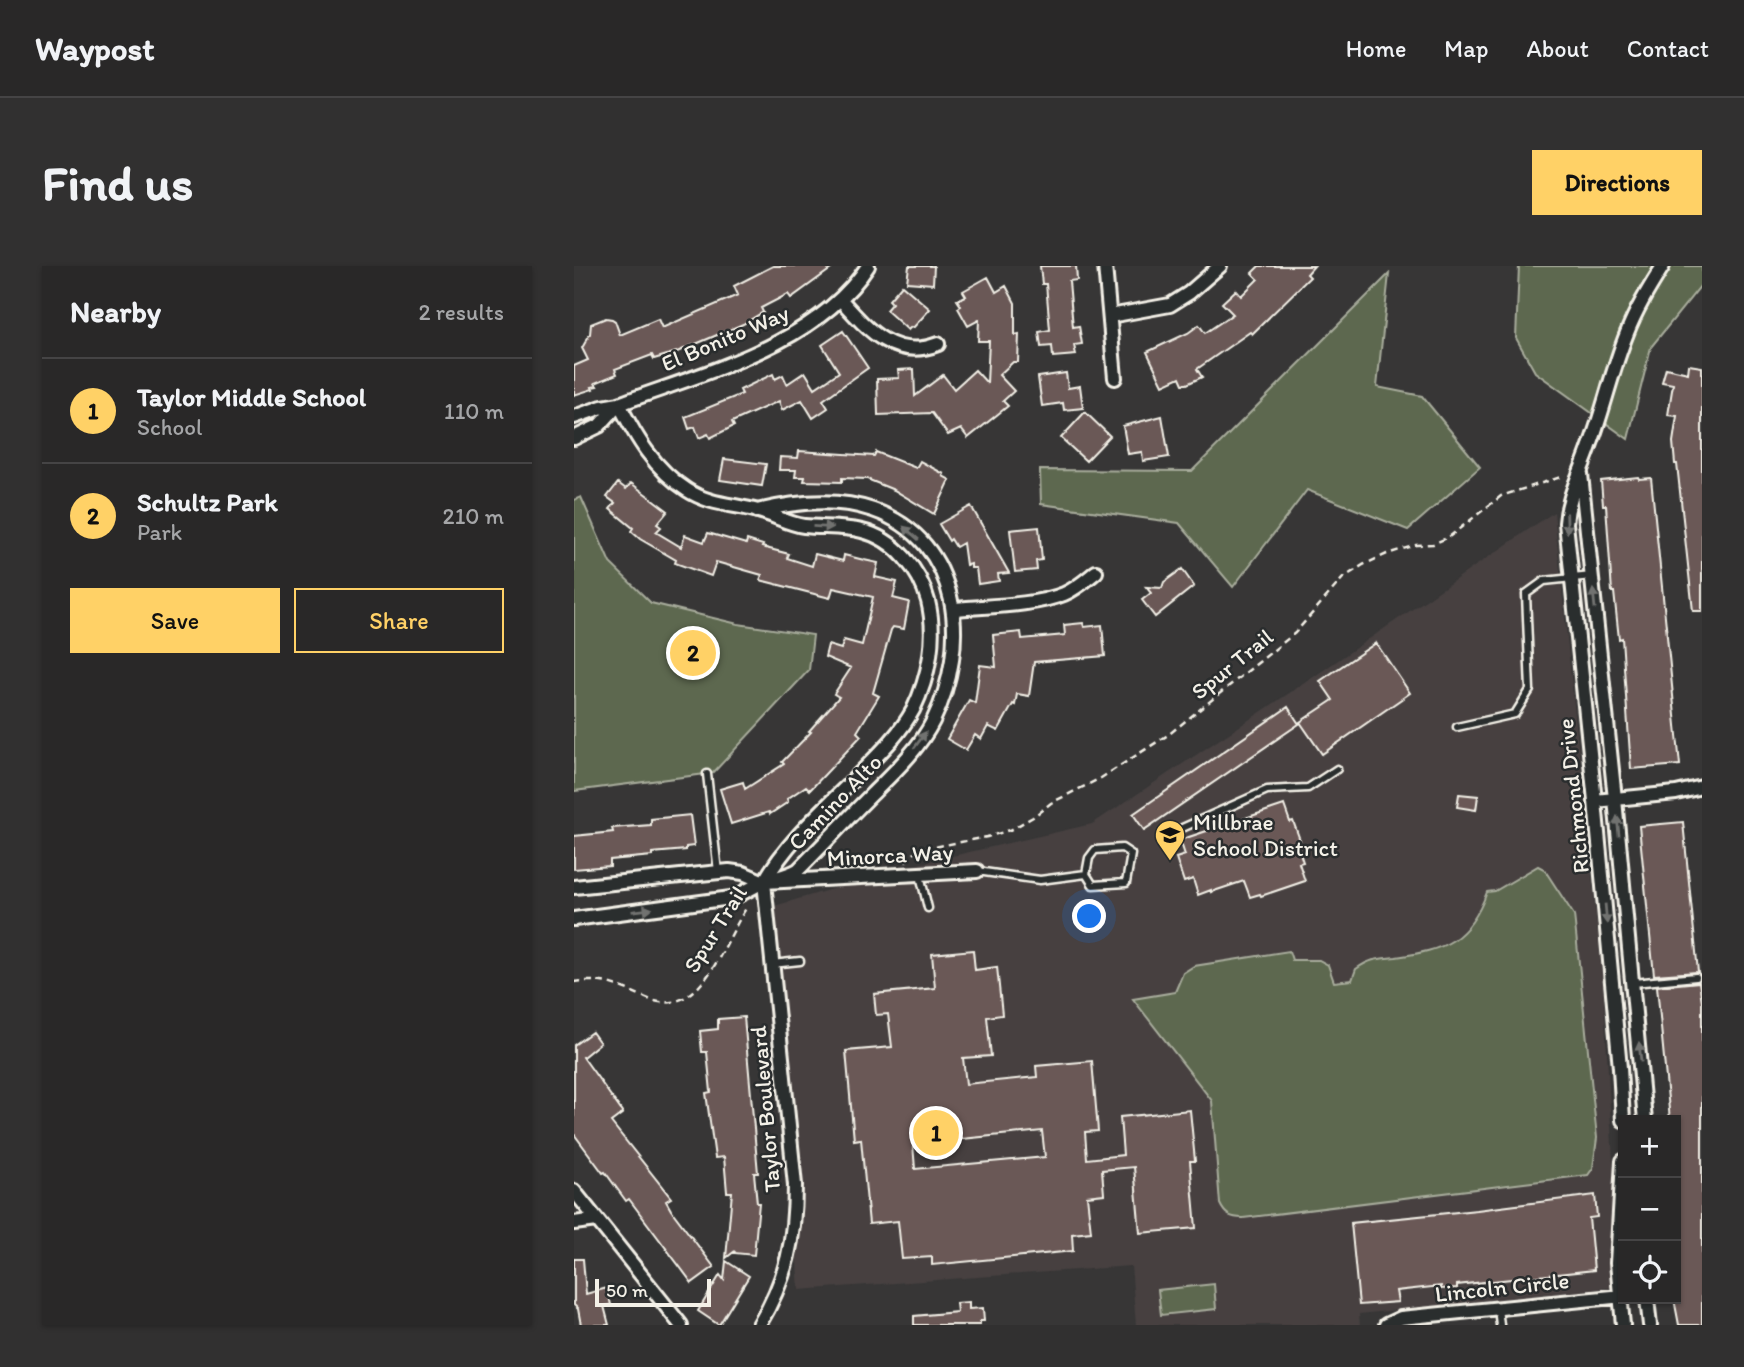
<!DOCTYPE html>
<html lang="en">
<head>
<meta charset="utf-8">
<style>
  body { margin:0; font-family:Itim,sans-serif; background:#313030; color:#f1f3f6 }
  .controls { position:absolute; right:21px; bottom:21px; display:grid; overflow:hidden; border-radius:0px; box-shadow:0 2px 5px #0004 }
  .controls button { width:63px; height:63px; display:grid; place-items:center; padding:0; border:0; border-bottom:2px solid #454445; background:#292828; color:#f1f3f6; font:35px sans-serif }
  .scale { position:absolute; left:21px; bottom:18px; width:116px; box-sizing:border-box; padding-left:7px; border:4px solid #f4f1e8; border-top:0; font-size:19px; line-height:24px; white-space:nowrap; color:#f4f1e8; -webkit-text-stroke:5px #2a2d2e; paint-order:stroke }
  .you { position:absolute; left:516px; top:651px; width:24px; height:24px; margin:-18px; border:5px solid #fff; border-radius:50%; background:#1a73e8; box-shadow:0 0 0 10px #1a73e833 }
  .badge { display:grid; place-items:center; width:46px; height:46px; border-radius:50%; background:#ffd166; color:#111; font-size:23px; font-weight:700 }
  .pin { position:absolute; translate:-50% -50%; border:4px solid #fff; box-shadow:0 2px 7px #0006 }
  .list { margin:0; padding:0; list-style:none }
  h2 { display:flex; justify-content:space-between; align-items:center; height:91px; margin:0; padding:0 28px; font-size:30px }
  h2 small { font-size:23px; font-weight:400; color:#a5a6a8 }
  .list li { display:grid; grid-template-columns:46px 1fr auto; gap:21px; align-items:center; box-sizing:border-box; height:105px; padding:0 28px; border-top:2px solid #454445 }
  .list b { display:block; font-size:26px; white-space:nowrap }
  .list p { margin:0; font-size:23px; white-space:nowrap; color:#a5a6a8 }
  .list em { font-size:23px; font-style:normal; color:#a5a6a8 }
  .actions { display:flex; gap:14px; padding:21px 28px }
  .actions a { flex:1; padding:16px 0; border:2px solid #ffd166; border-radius:0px; text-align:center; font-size:24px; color:#ffd166 }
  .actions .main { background:#ffd166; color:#111 }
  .icon { flex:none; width:38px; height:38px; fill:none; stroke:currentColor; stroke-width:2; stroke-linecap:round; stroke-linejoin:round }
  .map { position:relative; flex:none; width:1128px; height:1059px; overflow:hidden; border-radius:0px }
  header { display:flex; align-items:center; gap:42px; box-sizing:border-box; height:98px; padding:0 35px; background:#292828; border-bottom:2px solid #454445 }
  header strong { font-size:33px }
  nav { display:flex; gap:38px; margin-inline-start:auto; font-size:24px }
  .intro { display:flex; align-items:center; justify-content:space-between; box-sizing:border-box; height:168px; padding:0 42px }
  h1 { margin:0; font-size:49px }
  .button { padding:18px 32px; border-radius:0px; background:#ffd166; color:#111; font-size:24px; font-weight:700 }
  main { display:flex; gap:42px; padding:0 42px }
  aside { flex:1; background:#292828; border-radius:0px; box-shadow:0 2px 5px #0004 }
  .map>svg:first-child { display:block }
  .built { fill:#464040 }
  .green { fill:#5d684f; stroke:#a8ac9c; stroke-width:2 }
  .building { fill:#6a5857; stroke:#f4f1e8; stroke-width:2; fill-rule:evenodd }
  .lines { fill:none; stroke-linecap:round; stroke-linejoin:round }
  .service-casing { stroke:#f4f1e8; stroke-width:11 }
  .minor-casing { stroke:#f4f1e8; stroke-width:18 }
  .path { stroke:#f4f1e8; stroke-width:2.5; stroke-dasharray:7 5; stroke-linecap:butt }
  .service { stroke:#2a2d2e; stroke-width:6 }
  .minor { stroke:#2a2d2e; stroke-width:12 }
  .oneway { fill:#71726f }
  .labels { text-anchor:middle; stroke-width:5; stroke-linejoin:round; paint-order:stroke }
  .street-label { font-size:23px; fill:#f4f1e8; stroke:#2a2d2e }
  .poi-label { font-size:23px; fill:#f4f1e8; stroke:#2a2d2e; text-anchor:start }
</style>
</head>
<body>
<header>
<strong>Waypost</strong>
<nav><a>Home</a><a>Map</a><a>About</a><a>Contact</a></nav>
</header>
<div class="intro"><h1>Find us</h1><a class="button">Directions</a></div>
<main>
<aside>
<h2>Nearby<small>2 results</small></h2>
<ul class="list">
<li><span class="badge">1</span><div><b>Taylor Middle School</b><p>School</p></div><em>110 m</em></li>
<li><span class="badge">2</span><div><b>Schultz Park</b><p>Park</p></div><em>210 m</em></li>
</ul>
<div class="actions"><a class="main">Save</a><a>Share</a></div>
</aside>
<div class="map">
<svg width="1128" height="1059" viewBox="0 0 1128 1059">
  <rect width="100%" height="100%" fill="#373636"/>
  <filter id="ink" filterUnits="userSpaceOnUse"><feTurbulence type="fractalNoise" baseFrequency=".0143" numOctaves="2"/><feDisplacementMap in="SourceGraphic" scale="14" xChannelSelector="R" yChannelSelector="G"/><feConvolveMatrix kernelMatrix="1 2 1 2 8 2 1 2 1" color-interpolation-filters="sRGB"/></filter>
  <g filter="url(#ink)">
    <!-- built -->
    <path class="built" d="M980 246 1029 716 1046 1021 785 1048 786 1059H562L557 1000 225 1024 197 641 339 599 518 558 738 412Z"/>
    <!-- green -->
    <path class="green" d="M945 0H1128V18L1077 81 1054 173 961 106 942 72Z
      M815 8 803 121 848 130 906 201 834 264 733 224 659 321 605 257 467 238 466 204 618 205Z
      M7 231 36 297 77 337 164 358 239 369 235 404 139 507 0 525V234Z
      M964 600 970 603 1000 649 1001 658 1023 872 1019 902 1014 909 669 952C657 952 651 949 646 938L638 835 559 733 601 726 609 707 620 700 715 685 718 694H745L754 699 760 716 778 714 782 703C798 692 804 693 822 691 871 684 895 675 913 626L921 625Z
      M640 1018 642 1043 587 1049 584 1024Z"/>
    <!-- building -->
    <path class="building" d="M199 0H261L217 32 214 28 187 42 189 46 169 58 103 86 80 93 78 89 41 103 43 108 21 117 23 120 18 121 19 123 0 129V100L14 94 8 82 16 68 17 58 32 52 38 53 41 55 46 69 84 53 88 62 164 29 160 20Z
      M335 0H360L359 18 333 16Z
      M466 0H502L503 14 495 15 499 61 505 60 508 78 500 79 502 89 479 91 478 80 467 81 465 66 476 64 472 18H468Z
      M685 0H740L733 8 736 11 678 68 676 66 623 103 628 111 613 118H609L606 111 589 119 573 86 614 67 625 59 631 67 659 48 648 37 662 24 667 30 684 13 678 7Z
      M414 11 422 26 432 20 441 37V69L445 68 444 96H439L425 109 440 125 429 135 434 140 394 172 387 163 374 169 358 147 304 149 303 113 325 112 324 104 340 103 341 130 369 109 380 123 401 104 413 117 415 75H404L405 54 394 60 384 42 387 40 383 34 392 30 389 25Z
      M328 19 356 43 339 62 337 61 334 64 312 44 318 37 315 34Z
      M269 65 294 102 249 134 254 142 239 152 228 134 208 144 205 135 158 156 160 160 136 172 134 168 125 172 121 161 115 163 111 151 168 128 166 124 199 108 201 113 209 109 213 118 231 106 241 122 265 106 248 79Z
      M1115 99 1128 101V345H1119L1103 198H1101L1099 176 1103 150 1094 149 1099 118 1088 116 1092 102 1114 107Z
      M492 107 494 122 506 120 509 142 490 144 489 137 468 140 464 111Z
      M511 146 536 170 512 195 487 172Z
      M588 150 595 191 569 195 568 186 554 188 549 160Z
      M225 185 300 190 302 186 342 202 346 195 370 208 369 210 376 214 360 248 320 224 293 213 268 212V216L230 215 231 211H221L222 204H205L206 191 224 192Z
      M150 193 192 198 188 220 146 214Z
      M1064 211 1065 213 1077 212 1106 499 1057 503 1048 372 1045 373 1040 326H1038L1032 239H1029L1027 215Z
      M44 217 52 223 57 217 94 245 83 258 87 261 82 266 107 281 111 269 130 276 134 267 172 278 173 274 189 279 188 281 215 288 213 292 238 300 241 288 269 295 270 289 290 294 304 297 301 311 323 316 319 332 335 336 330 363 319 361 317 364 299 427 305 430 283 466 287 470 236 524 232 520 213 533 214 536 196 548 195 546 157 558 146 523 169 516 171 523 210 498 208 496 237 466 235 465 265 431 260 428 277 402 251 391 254 379 267 383 270 374 288 379 299 331 259 322 256 332 186 314 188 309 142 296 137 310 101 297 102 294 66 273 57 265 59 262 36 243 41 237 33 231Z
      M397 240 435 307 424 308 425 315 404 318 402 302H397V298L392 299 389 277 382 281 377 273 375 275 365 258Z
      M465 261 468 294 462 295 463 304 441 306 436 264Z
      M608 303 620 320 581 351 568 334 577 327 572 321 588 322 590 316Z
      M509 357 510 361 528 359 531 390 460 396 455 430 443 428 441 439 439 438 424 465 414 460 407 473 401 469 392 484 373 473 395 434 401 437 406 399 422 401 419 369 447 366 448 373 491 369 490 359Z
      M802 377 836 427 748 488 726 456 759 434 746 415Z
      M714 441 725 458 570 564 559 548Z
      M885 528 904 530 902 544 883 541Z
      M710 539 716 556 719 555 726 574 722 575 729 596 725 597 731 615 687 630 686 628 676 631 670 615 637 626V624L624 629 619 613 610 616 602 592 611 589 606 574Z
      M116 549 120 580 112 581V584L78 587V590L36 594V600L0 603V570L39 566 38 562 77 559V553Z
      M1109 556 1124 706 1080 709 1065 560Z
      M399 684 401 704 423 701 428 749 413 751 417 790 389 792 392 818 463 811 462 800 518 795 524 865 511 866 513 893 549 889 546 851 616 844 621 895H616L622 962 566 967 560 901 528 904 530 928 513 930 517 966 498 968 499 985 358 999V991L328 993 324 955 295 958 287 873 280 874 272 785 318 781 314 748 302 749 300 728 361 722 358 688ZM468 865 471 891 341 903 339 878Z
      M1125 716 1128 736V1059H1105L1100 1033 1103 920 1102 854H1096L1083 720Z
      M170 751 184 907H180L183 937H185L180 989 160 987 161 985 152 992 158 926H153L150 891 141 892 132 827 137 826 133 786H128L126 765 144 763V753Z
      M18 766 26 777 9 791 49 847 37 856 97 932 92 935 97 944 140 1001 118 1017 55 933 52 935 31 906 29 907 0 868V779Z
      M1021 929 1023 951 1015 952 1020 1004 883 1019V1022L867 1023V1020L822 1025 824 1036 785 1039 777 957 903 944Z
      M0 993H9L12 1028 33 1022 37 1039 30 1040 35 1059H7L4 1043 0 1039Z
      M152 995 175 1010 145 1059 124 1045 146 1009 150 1014Z
      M395 1036V1043L409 1042 410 1055H406V1059H340V1050L383 1046 382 1037Z"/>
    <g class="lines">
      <!-- service casing -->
      <g class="service-casing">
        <path id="service" d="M883 461 941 448 956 424 952 328 970 315 1018 310
          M133 508 144 606
          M606 563 693 524 734 522 763 503
          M548 582 557 588 552 617 519 619 512 608 515 592 521 584Z
          M403 605 466 614 512 608
          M346 609 354 642
          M198 698 226 695
          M1059 717 1122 711
          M924 1042 926 1059"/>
      </g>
      <!-- minor casing -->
      <g class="minor-casing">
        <path id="minor" d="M531 0 541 112
          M266 33C293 63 320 95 364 78
          M536 50 596 39 615 27 646 0
          M45 138C62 171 80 203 113 224 136 239 159 238 184 245 200 249 214 258 230 260 249 262 269 260 288 265 321 273 346 304 354 335 363 371 355 411 339 444 327 466 309 484 292 501 257 537 215 572 190 616
          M0 151 28 141 45 138C128 107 243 79 294 0
          M0 172 25 160 45 138
          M1007 208 1041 533 1071 854
          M380 343C411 340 461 340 490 328 502 323 512 314 522 306
          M1021 535 1102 527 1128 521
          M0 621 155 605 169 607 190 616 403 605
          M0 653 157 632C169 628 178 621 190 616 202 611 212 611 224 604 249 579 273 553 298 528 320 506 345 483 359 455 396 380 389 275 299 244 262 231 220 236 183 245
          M1049 854 1046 802 1021 535 992 257C994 229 1007 207 1016 180 1030 143 1038 104 1053 67 1062 43 1076 21 1089 0
          M0 925 107 1059
          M0 957 23 954
          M1073 1033 1076 1059
          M185 1059C213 1012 221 973 221 919L190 616
          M812 1059 827 1052 1049 1030
          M1049 1059 1043 997 1049 895"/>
      </g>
      <!-- path -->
      <path class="path" d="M331 596 344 584 413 571 436 564 459 551 477 537 527 512 594 469 721 367 769 312 789 299 813 288 842 279 859 278 875 271 927 230 990 210
        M0 716C30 712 45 720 72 732 128 756 149 676 173 641"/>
      <!-- service -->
      <use href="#service" class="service"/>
      <!-- minor -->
      <use href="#minor" class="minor"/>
    </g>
    <!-- one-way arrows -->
    <defs><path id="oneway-solid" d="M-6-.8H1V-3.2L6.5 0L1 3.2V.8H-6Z" transform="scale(1.75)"/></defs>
    <g class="oneway">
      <use href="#oneway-solid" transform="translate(993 257) rotate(88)"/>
      <use href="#oneway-solid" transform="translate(249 261) rotate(3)"/>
      <use href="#oneway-solid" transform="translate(337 267) rotate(-139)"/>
      <use href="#oneway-solid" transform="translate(1020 333) rotate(-96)"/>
      <use href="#oneway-solid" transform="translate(346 474) rotate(-54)"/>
      <use href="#oneway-solid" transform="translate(1044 560) rotate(-96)"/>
      <use href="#oneway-solid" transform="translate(68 644) rotate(-7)"/>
      <use href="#oneway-solid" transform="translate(1032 648) rotate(85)"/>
      <use href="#oneway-solid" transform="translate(1066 786) rotate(-96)"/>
    </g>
  </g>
  <!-- icons -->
  <defs>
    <g id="school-pin" transform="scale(1.575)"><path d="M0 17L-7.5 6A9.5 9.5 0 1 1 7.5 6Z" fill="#ffd166" stroke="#2a2d2e"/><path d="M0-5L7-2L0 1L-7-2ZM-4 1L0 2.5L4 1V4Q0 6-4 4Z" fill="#111"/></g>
  </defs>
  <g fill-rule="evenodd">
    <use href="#school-pin" x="596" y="569"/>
  </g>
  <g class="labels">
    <!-- street labels -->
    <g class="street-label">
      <text transform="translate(151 72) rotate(-23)" y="8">El Bonito Way</text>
      <text transform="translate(658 398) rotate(-39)" y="8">Spur Trail</text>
      <text transform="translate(999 530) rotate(-96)" y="8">Richmond Drive</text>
      <text transform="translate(261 536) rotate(-46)" y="8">Camino Alto</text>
      <text transform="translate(316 589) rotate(-3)" y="8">Minorca Way</text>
      <text transform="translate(141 663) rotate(-58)" y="8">Spur Trail</text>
      <text transform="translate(191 843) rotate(-95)" y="8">Taylor Boulevard</text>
      <text transform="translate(928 1021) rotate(-6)" y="8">Lincoln Circle</text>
    </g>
    <!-- poi labels -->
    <g class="poi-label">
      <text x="619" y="564">Millbrae<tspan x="619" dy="26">School District</tspan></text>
    </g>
  </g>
</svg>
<div class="controls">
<button>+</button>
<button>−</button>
<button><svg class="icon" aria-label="locate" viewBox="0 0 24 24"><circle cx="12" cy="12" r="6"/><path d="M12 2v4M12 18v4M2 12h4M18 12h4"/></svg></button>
</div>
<div class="scale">50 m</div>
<div class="you"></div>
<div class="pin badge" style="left:362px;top:867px">1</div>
<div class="pin badge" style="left:119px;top:387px">2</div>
</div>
</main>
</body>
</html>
